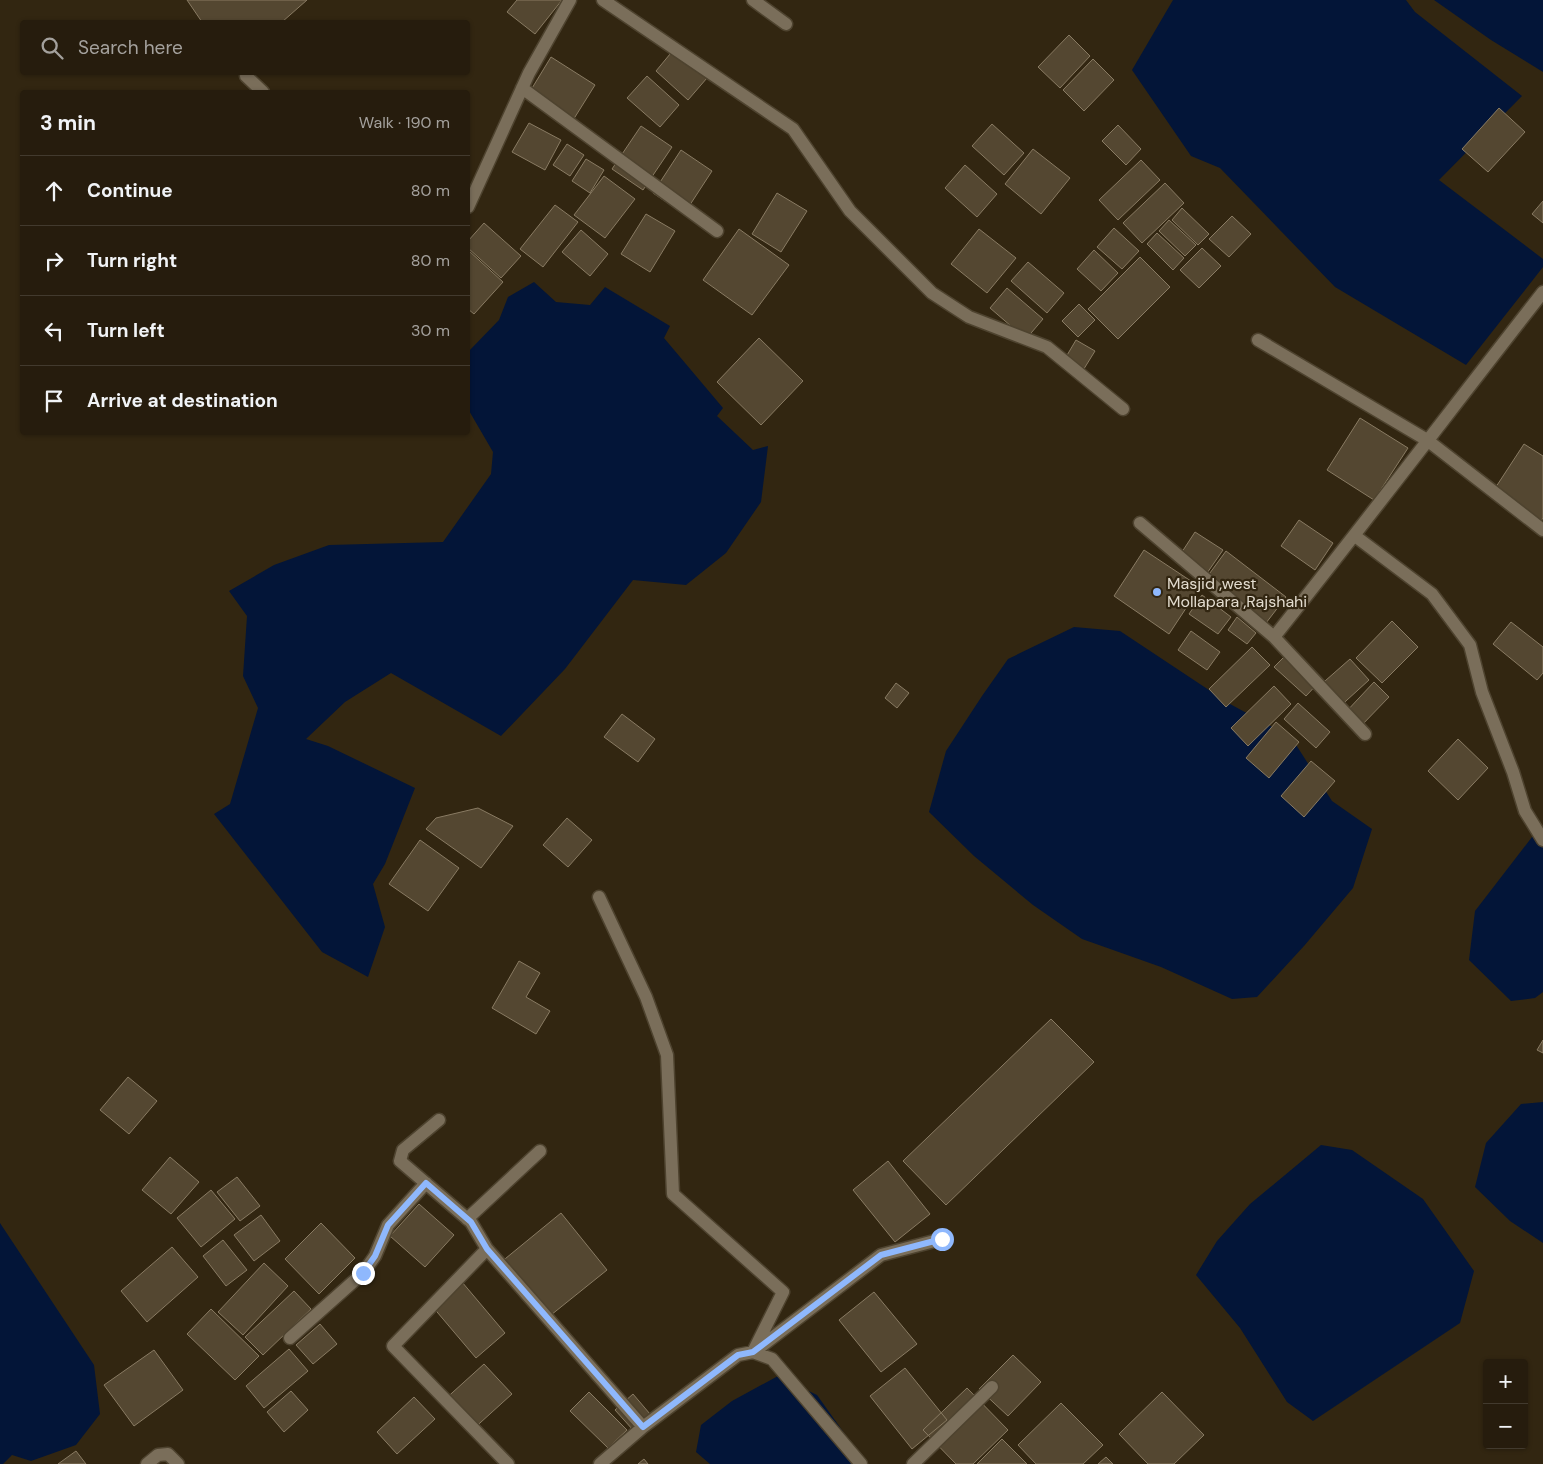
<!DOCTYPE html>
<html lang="en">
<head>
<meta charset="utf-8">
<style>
  body { margin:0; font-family:"DM Sans",sans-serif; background:#2e2516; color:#f1f3f6 }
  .controls { position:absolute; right:15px; bottom:15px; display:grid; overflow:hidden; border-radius:5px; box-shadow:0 1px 4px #0004 }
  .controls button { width:45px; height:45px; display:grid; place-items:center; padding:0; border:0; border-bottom:1px solid #423a2e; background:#261c0d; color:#f1f3f6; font:25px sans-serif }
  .stop { position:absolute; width:15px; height:15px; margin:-11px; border:4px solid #8fb8fd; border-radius:50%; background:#fff }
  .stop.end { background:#8fb8fd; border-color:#fff; box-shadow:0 1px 5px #0008 }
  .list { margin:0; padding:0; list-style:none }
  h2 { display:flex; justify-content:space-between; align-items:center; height:65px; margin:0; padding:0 20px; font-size:21px }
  h2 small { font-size:16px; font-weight:400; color:#a4a19d }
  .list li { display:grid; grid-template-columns:32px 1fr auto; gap:15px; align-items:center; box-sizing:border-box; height:70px; padding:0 20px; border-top:1px solid #423a2e }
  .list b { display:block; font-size:19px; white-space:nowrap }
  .list em { font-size:16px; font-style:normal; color:#a4a19d }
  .icon { flex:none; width:28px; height:28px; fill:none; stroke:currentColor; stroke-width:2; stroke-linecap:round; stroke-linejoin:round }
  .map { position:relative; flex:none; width:1543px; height:1464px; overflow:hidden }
  .search { position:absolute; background:#261c0d; box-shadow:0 1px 4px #0004; left:20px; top:20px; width:450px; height:55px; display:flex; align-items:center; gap:12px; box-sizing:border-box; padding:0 18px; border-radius:5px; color:#a4a19d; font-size:19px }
  .panel { position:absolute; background:#261c0d; box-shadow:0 1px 4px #0004; left:20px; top:90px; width:450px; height:345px; border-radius:5px }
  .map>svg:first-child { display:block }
  .water { fill:#031538 }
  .building { fill:#544731; stroke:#897b63 }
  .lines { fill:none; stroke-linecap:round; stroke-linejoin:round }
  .minor-casing { stroke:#4e432f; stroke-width:15 }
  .minor { stroke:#7a6e5a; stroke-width:12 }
  .route { stroke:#8fb8fd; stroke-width:6 }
  .poi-dot { fill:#8fb8fd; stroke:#322611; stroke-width:2 }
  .labels { text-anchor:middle; stroke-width:4.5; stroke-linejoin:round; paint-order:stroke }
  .poi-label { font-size:16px; fill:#e3dccf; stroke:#322611; text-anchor:start }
</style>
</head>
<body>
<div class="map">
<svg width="1543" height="1464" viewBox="0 0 1543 1464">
  <rect width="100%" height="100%" fill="#322611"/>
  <!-- water -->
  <path class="water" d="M1173 0H1406L1415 12 1522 96 1439 180 1543 259V267L1466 365 1335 287 1220 168 1191 156 1132 70Z
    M1434 0H1543V72L1491 40Z
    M534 282 556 302 590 305 605 287 670 326 664 338 723 408 717 416 753 450 768 446 761 502 726 553 686 585 633 580 565 669 501 736 391 673 345 702 306 739 328 746 415 788 385 864 373 884 385 927 368 977 322 952 214 814 230 804 258 708 243 676 247 616 229 591 274 565 329 545 443 542 491 474 493 452 468 409V352L499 320 508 297Z
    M1074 627 1120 631 1230 704 1291 737 1332 801 1372 829 1353 888 1304 946 1257 997 1232 999 1161 967 1082 939 1033 905 974 856 929 812 946 751 982 696 1008 659Z
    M1543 833V992L1535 998 1511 1001 1469 960 1475 911 1532 837Z
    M1543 1102V1243L1510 1221 1475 1187 1486 1143 1521 1104Z
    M1321 1145 1352 1150 1423 1199 1474 1271 1460 1323 1313 1421 1287 1402 1240 1328 1196 1275 1217 1241 1250 1204Z
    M0 1223 94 1365 100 1414 76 1445 31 1461 12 1455 3 1464H0Z
    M778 1376 817 1395 859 1454 851 1464H710L696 1452 701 1425 732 1401Z"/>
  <!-- building -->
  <path class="building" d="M187 0H307L282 22H202Z
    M517 0H562L535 34 507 12Z
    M1069 35 1090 56 1060 88 1038 67Z
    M675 48 707 78 688 100 656 71Z
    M551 57 595 85 570 125 526 98Z
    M1093 59 1114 80 1084 111 1063 90Z
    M647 76 679 105 660 127 627 98Z
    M1499 108 1525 132 1488 172 1462 149Z
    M529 123 561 140 545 170 512 152Z
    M992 124 1024 153 1004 175 972 146Z
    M1118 125 1141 149 1126 165 1102 141Z
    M641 126 672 147 643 190 612 169Z
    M567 144 584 155 570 176 553 165Z
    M1033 149 1070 178 1041 214 1005 184Z
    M681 150 712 171 684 214 653 193Z
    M586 159 604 170 590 193 572 181Z
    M1141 160 1160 180 1118 220 1099 200Z
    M965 165 997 194 977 217 945 188Z
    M604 176 635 199 605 238 574 215Z
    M1165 183 1184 203 1142 243 1123 223Z
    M777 193 807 211 781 252 752 234Z
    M1543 201V223L1532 214Z
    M555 205 578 222 543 267 520 249Z
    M1182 208 1209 234 1198 245 1172 220Z
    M646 214 675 231 650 272 621 254Z
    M1232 216 1251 234 1229 257 1209 239Z
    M1169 220 1196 245 1185 256 1159 231Z
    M484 223 521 256 501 278 468 248V241Z
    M1114 228 1139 251 1122 269 1097 247Z
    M739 229 789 265 752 315 703 280Z
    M979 229 1016 258 987 293 951 264Z
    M581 230 608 254 590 276 562 252Z
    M1157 233 1184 258 1173 270 1147 244Z
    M1202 248 1221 266 1199 288 1180 270Z
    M468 250 503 282 474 314 468 309Z
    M1094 250 1118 273 1101 291 1077 269Z
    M1140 257 1170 287 1118 339 1088 309Z
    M1028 262 1064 293 1047 313 1011 281Z
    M1007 288 1043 319 1026 339 990 308Z
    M1079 304 1095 320 1078 337 1062 321Z
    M759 338 803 381 761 425 717 382Z
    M1076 340 1095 351 1082 372 1063 362Z
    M1360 418 1408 448 1374 500 1327 470Z
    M1524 444 1543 456V518L1537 527 1490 496Z
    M1299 520 1333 543 1315 570 1281 546Z
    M1195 532 1223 550 1205 576 1178 558Z
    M1144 550 1200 587 1169 634 1114 596Z
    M1226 551 1286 597 1266 623 1207 577Z
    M1202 595 1231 617 1218 634 1189 614Z
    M1237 617 1256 633 1247 644 1228 630Z
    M1392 621 1418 647 1382 683 1356 658Z
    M1511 622 1543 647V673L1537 680 1493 644Z
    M1191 631 1220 652 1207 670 1178 650Z
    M1252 647 1270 665 1226 707 1209 689Z
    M1289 652 1321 680 1306 696 1274 667Z
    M1350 659 1369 680 1336 710 1317 688Z
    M1374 682 1389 697 1359 728 1344 714Z
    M896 683 909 693 897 708 885 698Z
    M1274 686 1291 704 1248 746 1231 728Z
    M1298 703 1330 732 1316 748 1284 719Z
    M622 714 655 739 638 762 604 737Z
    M1276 722 1299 742 1269 778 1246 758Z
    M1458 739 1488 768 1458 800 1428 771Z
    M1311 761 1335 781 1304 817 1281 796Z
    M478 808 513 826 481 868 426 829 436 818Z
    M567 818 592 840 568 867 543 845Z
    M420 840 459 868 428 911 389 884Z
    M519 961 540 973 526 997 550 1011 536 1034 492 1008Z
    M1051 1019 1094 1062 946 1205 903 1161Z
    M1543 1040V1053L1537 1050Z
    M128 1077 157 1101 129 1134 100 1110Z
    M170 1157 199 1182 171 1214 142 1190Z
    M888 1161 930 1214 895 1242 853 1190Z
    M237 1177 260 1206 240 1221 217 1192Z
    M211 1190 235 1219 201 1247 177 1218Z
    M419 1204 454 1235 425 1267 390 1236Z
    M561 1213 607 1270 546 1319 500 1263Z
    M261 1215 280 1241 254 1261 234 1235Z
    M321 1223 355 1258 319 1294 285 1259Z
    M223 1240 247 1270 226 1286 203 1256Z
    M172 1247 198 1277 147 1322 121 1291Z
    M264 1263 288 1286 243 1335 218 1312Z
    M462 1282 505 1333 476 1358 432 1306Z
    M294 1291 311 1309 263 1355 245 1337Z
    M874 1292 917 1344 881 1372 839 1320Z
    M211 1309 259 1356 235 1380 187 1334Z
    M320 1324 337 1344 313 1364 296 1345Z
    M289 1349 308 1371 264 1408 246 1386Z
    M154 1350 183 1390 134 1426 104 1385Z
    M1013 1355 1041 1382 1008 1416 979 1389Z
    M484 1364 512 1394 470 1432 442 1402Z
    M905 1368 947 1420 912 1449 870 1396Z
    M967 1388 1008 1430 973 1464H956L923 1430Z
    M291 1391 308 1410 284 1432 267 1412Z
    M589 1392 627 1430 608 1448 570 1411Z
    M1162 1392 1204 1435 1174 1464H1148L1119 1434Z
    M633 1394 650 1414 633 1430 615 1410Z
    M414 1397 435 1419 397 1454 377 1432Z
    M1061 1403 1103 1445 1083 1464H1036L1018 1445Z
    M1002 1439 1027 1464H977Z
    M76 1451 86 1464H58Z
    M1106 1457 1113 1464H1098Z
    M644 1459 648 1464H638Z"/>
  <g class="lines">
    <!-- minor casing -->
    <g class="minor-casing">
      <path id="minor" d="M603 0 793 129 850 211 932 293 969 317 1047 347 1123 409
        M753 0 786 24
        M246 76 263 92
        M522 88 717 231
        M468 207 529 73 570 0
        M1258 340 1427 440 1543 530
        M1140 523 1274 637 1365 734
        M1355 536 1432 594 1470 645 1482 692 1513 772 1525 811 1543 840
        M1274 637C1365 523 1453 407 1543 292
        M599 897 646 997 667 1055 673 1194 783 1292 753 1352
        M439 1120 403 1150 400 1161 471 1222 487 1249 643 1427
        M467 1219 540 1151
        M487 1249 393 1346 508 1464
        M290 1338 363 1273 375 1256 388 1225 426 1183
        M755 1351 881 1255 942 1239
        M147 1464 158 1455 168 1454 178 1464
        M600 1464 643 1427 738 1355 753 1352 772 1359 861 1464
        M913 1464 992 1387"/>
    </g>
    <!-- minor -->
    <use href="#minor" class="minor"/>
  </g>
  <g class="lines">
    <!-- route -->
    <path class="route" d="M363 1273 375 1256 388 1225 426 1183 471 1222 487 1249 643 1427 738 1355 753 1352 881 1255 942 1239"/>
  </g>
  <!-- markers -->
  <circle class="poi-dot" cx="1157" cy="592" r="5"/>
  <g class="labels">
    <!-- poi labels -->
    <g class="poi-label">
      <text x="1167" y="589">Masjid ,west<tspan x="1167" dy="18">Mollapara ,Rajshahi</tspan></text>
    </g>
  </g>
</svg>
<div class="controls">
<button>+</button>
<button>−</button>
</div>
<div class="stop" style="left:942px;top:1239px"></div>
<div class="stop end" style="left:363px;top:1273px"></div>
<div class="search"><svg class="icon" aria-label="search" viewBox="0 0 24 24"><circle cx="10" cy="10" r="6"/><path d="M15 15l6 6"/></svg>Search here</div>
<section class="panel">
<h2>3 min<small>Walk · 190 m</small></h2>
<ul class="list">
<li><svg class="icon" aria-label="ahead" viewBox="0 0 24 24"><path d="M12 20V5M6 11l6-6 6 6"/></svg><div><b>Continue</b></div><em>80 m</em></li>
<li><svg class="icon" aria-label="right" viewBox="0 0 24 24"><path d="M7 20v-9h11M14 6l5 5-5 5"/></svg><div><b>Turn right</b></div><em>80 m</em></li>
<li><svg class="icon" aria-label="left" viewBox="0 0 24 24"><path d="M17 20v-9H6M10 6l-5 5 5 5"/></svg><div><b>Turn left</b></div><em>30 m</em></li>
<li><svg class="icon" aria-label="arrive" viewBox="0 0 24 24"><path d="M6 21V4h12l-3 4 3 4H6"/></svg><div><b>Arrive at destination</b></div></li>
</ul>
</section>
</div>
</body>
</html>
